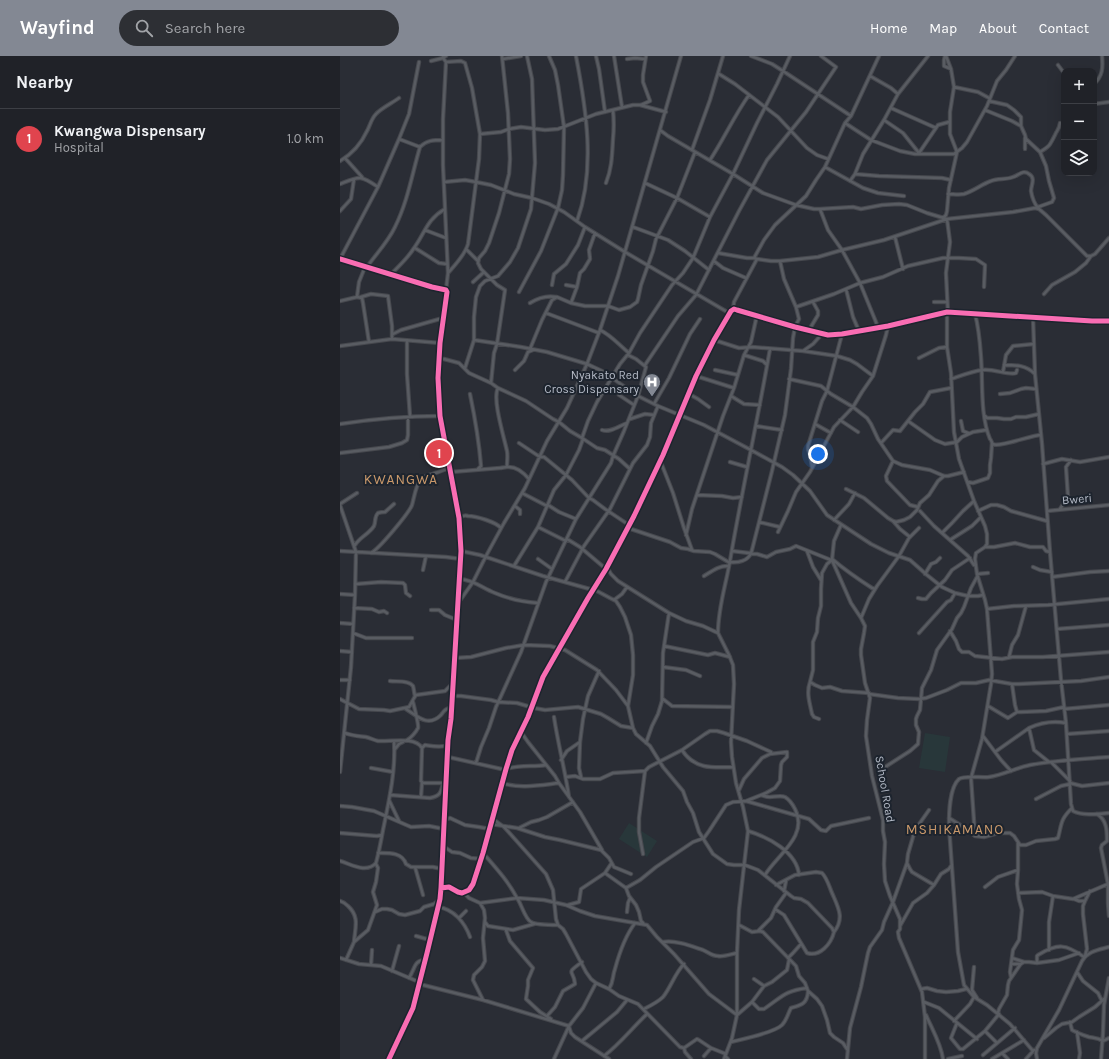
<!DOCTYPE html>
<html lang="en">
<head>
<meta charset="utf-8">
<style>
  body { margin:0; font-family:Karla,sans-serif; background:#2d2f34; color:#f1f3f6 }
  .controls { position:absolute; right:12px; top:12px; display:grid; overflow:hidden; border-radius:8px; box-shadow:0 4px 16px #0002 }
  .controls button { width:36px; height:36px; display:grid; place-items:center; padding:0; border:0; border-bottom:1px solid #3d3f45; background:#202228; color:#f1f3f6; font:20px sans-serif }
  .you { position:absolute; left:478px; top:398px; width:14px; height:14px; margin:-10px; border:3px solid #fff; border-radius:50%; background:#1a73e8; box-shadow:0 0 0 6px #1a73e833 }
  .badge { display:grid; place-items:center; width:26px; height:26px; border-radius:50%; background:#838893; color:#fff; font-size:13px; font-weight:700 }
  .pin { position:absolute; translate:-50% -50%; border:2px solid #fff; box-shadow:0 1px 4px #0006 }
  .list { margin:0; padding:0; list-style:none }
  h2 { display:flex; justify-content:space-between; align-items:center; height:52px; margin:0; padding:0 16px; font-size:17px }
  h2 small { font-size:13px; font-weight:400; color:#a2a4a8 }
  .list li { display:grid; grid-template-columns:26px 1fr auto; gap:12px; align-items:center; box-sizing:border-box; height:60px; padding:0 16px; border-top:1px solid #3d3f45 }
  .list b { display:block; font-size:15px; white-space:nowrap }
  .list p { margin:0; font-size:13px; white-space:nowrap; color:#a2a4a8 }
  .list em { font-size:13px; font-style:normal; color:#a2a4a8 }
  .icon { flex:none; width:22px; height:22px; fill:none; stroke:currentColor; stroke-width:2; stroke-linecap:round; stroke-linejoin:round }
  .map { position:relative; flex:none; width:769px; height:1003px; overflow:hidden }
  header { display:flex; align-items:center; gap:24px; box-sizing:border-box; height:56px; padding:0 20px; background:#838893; color:#fff }
  header strong { font-size:19px }
  nav { display:flex; gap:22px; margin-inline-start:auto; font-size:14px }
  .search { width:280px; height:36px; background:#2d2f34; display:flex; align-items:center; gap:10px; box-sizing:border-box; padding:0 14px; border-radius:22px; color:#a2a4a8; font-size:15px }
  main { display:flex }
  aside { flex:1; background:#202228 }
  .map>svg:first-child { display:block }
  .green { fill:#28373a }
  .lines { fill:none; stroke-linecap:round; stroke-linejoin:round }
  .minor-casing { stroke:#46484e; stroke-width:4.5 }
  .tertiary-casing { stroke:#46484e; stroke-width:5 }
  .minor { stroke:#595c62; stroke-width:2.5 }
  .tertiary { stroke:#595c62; stroke-width:3 }
  .cycleway-casing { stroke:#1d242e; stroke-width:8 }
  .cycleway { stroke:#f96db3; stroke-width:5 }
  .labels { text-anchor:middle; stroke-width:4; stroke-linejoin:round; paint-order:stroke }
  .poi-label { font-size:12px; fill:#b3b9c5; stroke:#1d242e; text-anchor:end }
  .street-label { font-size:12px; fill:#b3b9c5; stroke:#1d242e }
  .quarter-label { font-size:14px; letter-spacing:1px; fill:#c9986a; stroke:#1d242e }
</style>
</head>
<body>
<header>
<strong>Wayfind</strong>
<div class="search"><svg class="icon" aria-label="search" viewBox="0 0 24 24"><circle cx="10" cy="10" r="6"/><path d="M15 15l6 6"/></svg>Search here</div>
<nav><a>Home</a><a>Map</a><a>About</a><a>Contact</a></nav>
</header>
<main>
<aside>
<h2>Nearby<small></small></h2>
<ul class="list">
<li><span class="badge" style="background:#e0444e">1</span><div><b>Kwangwa Dispensary</b><p>Hospital</p></div><em>1.0 km</em></li>
</ul>
</aside>
<div class="map">
<svg width="769" height="1003" viewBox="0 0 769 1003">
  <rect width="100%" height="100%" fill="#2a2d35"/>
  <!-- green -->
  <path class="green" d="M585 677 610 681 605 716 579 712Z
    M289 767 317 785 307 801 279 783Z"/>
  <g class="lines">
    <!-- minor casing -->
    <g class="minor-casing">
      <path id="minor" d="M236 0C246 52 256 113 237 165
        M256 0 259 13 265 56
        M274 0 282 51
        M411 0 432 8 443 15 511 60
        M605 0 604 4V10L611 13
        M163 3 181 0
        M287 3 295 2 305 3
        M91 5 103 2V0
        M106 6 121 5 125 7 132 32 140 78 139 103 128 188C125 199 115 209 108 217
        M718 9 724 17
        M379 18 395 28 438 61 467 92 477 99 488 103
        M530 20 551 32 558 38
        M754 28C763 20 763 11 762 0
        M614 31 638 36 649 42
        M649 45 667 49 674 54 681 61V70L685 79 686 83 700 96 706 110 709 125 714 142 712 146 698 151
        M754 48 769 46
        M301 49 310 45 303 26V19L306 0
        M551 52 596 72
        M645 54 672 65 681 70
        M544 64 563 77 579 97
        M505 67 531 84 560 95 575 98H614L622 92 627 86 647 50 657 25 666 14 675 0
        M320 74 328 80 393 118 423 137 456 149 474 153H480L513 151 521 153 542 149 559 148 567 149 587 157 607 163 610 186 606 217 608 257
        M140 78 161 76 169 73 181 71 205 74 218 73 256 58 293 49H300L326 56
        M685 82V93
        M59 83 80 91
        M352 94 370 44 383 0
        M700 96C710 90 710 89 715 79 717 74 719 74 720 67
        M579 97 598 69 609 66
        M5 102 22 121
        M370 104C384 83 394 60 409 39
        M0 105C12 98 21 88 27 75 30 70 31 63 36 58 40 53 52 47 59 42
        M485 111 523 132 538 137 564 140
        M515 118 539 120 602 122 611 124
        M510 125 515 118 523 98 544 64 558 38 588 0
        M104 126 125 124 136 126 151 129 174 138 192 142 209 148 224 156 245 171 285 196 389 257
        M266 127C272 112 272 99 273 83 274 73 274 64 273 54
        M305 127 337 142 370 161
        M0 128C20 120 20 119 38 131
        M608 138C613 138 619 139 624 138 634 135 642 128 651 125 658 122 666 124 673 121 678 120 683 113 689 118 696 122 691 129 691 135 692 141 694 147 698 152
        M480 153 488 174 502 194 520 227 538 271
        M0 155 11 143 14 123
        M603 162 606 159 607 155 609 132 617 96 610 78V56L614 31 611 13 606 0
        M293 171 328 184 345 195 369 214
        M85 174 106 182
        M555 181 563 213
        M75 192 99 207 107 208
        M126 193 138 205
        M378 197 407 202H414
        M0 203 38 131 59 83 69 58 79 6
        M417 203 431 205H440L478 201 502 194 544 184 607 163 673 156 695 152 699 153 706 159 747 200H751
        M374 205 383 212 406 222
        M27 211C36 198 48 186 55 171 68 145 72 118 80 91 87 84 94 84 103 84
        M51 218C59 210 68 202 74 192 85 177 87 163 105 153
        M133 226 144 216
        M212 229 214 218 226 208 238 189 245 171
        M226 229 237 231
        M506 233 513 261 519 275
        M106 234 108 217 103 109V63L106 6 103 2 106 0
        M179 236 201 195 218 152 222 134 223 119 224 71 218 29 215 14 209 0
        M704 238 712 229 735 216 746 207 751 200 755 198 769 182
        M17 241 19 226 25 211
        M21 241 31 238 48 240 52 270V283
        M0 245 17 241 22 242 23 247 29 286
        M594 246H607
        M190 247C198 242 206 239 216 241
        M231 247 237 231 240 217 244 213 250 203 249 194 255 177
        M456 251 494 238 520 227 543 221 568 210 603 202H619L636 203 645 209 644 231
        M393 254 394 246 417 203 414 202 424 184 435 169 466 140 476 124 485 111 505 67 511 60 539 0
        M607 256V291L611 317 614 376 619 403 634 445 645 470 647 478V488L645 491 636 497 635 503 637 518 645 544 647 553 652 618 651 628 642 683 631 722 635 780
        M206 257 259 277
        M635 258C639 272 640 287 641 301 643 327 640 359 650 383 651 383 652 388 653 388 658 392 692 379 701 379
        M693 261 695 318 702 388 710 496 721 624 726 667 731 748 733 755C743 760 758 758 769 757
        M260 274C271 279 279 289 289 297
        M469 274 478 259V255L473 246
        M53 278 61 274 103 262
        M134 284 181 291 207 296 247 308 262 315 298 340 318 350 364 369 411 394 442 411 453 419 470 435 487 459 531 488 549 497 570 504 587 519 602 531 615 537 628 540H638L643 539
        M374 284 399 292 412 291 463 295 497 300 510 304 517 308 533 320
        M67 285V318L70 360
        M0 290 52 283 100 287
        M190 293 202 264 212 244 217 241 231 247 245 250H268L279 254 290 251 297 246 298 243 301 229 313 195 316 183 337 142 355 96
        M463 295 473 288 482 278
        M404 299 423 305 427 309
        M579 302 599 292 607 291
        M99 303H104L119 307 129 317 151 327 158 332 186 345 213 363 219 366 230 375 242 382
        M305 309 338 260 356 239 399 155 427 104 466 56 496 11 481 0
        M664 309C676 309 686 309 695 318
        M125 312 134 284V261L136 241 140 230 145 225 158 220 170 206 178 192 191 153 195 107 192 23 187 0
        M175 314 184 305 188 296 193 294
        M375 314 398 319
        M663 316 666 299 673 290 694 288
        M356 320 394 332
        M449 323 481 330 491 338 513 351 527 362 531 368 538 383 553 405 562 409 590 414 604 420H608L624 416
        M611 323C620 320 633 315 642 314 653 312 669 320 676 317L677 314
        M151 327 154 297 157 288 165 234 157 229 141 213 138 207 139 202 145 195 149 187 159 157 169 118 170 103 168 57 162 0
        M158 332C152 343 164 381 167 395 168 400 167 405 167 410
        M130 338C135 362 139 385 141 410L138 413
        M349 338 358 343 369 351
        M660 338 670 337 681 333 686 332 696 333
        M279 339 294 349
        M391 340 404 348 420 349
        M314 348 329 322 350 278 360 263
        M645 360 647 362H657L664 363H671L676 361H686L699 358
        M290 363 305 358 314 359
        M500 364 518 376
        M568 365 595 384 605 388 617 386 622 381 633 376 646 374
        M621 365 623 375 628 377
        M0 368C33 363 66 360 100 360
        M475 368 491 377
        M416 370 442 374
        M262 374C270 377 279 370 287 367
        M179 387 200 401H204L232 424 249 442 253 444 265 453 289 469
        M541 387 553 374 560 375 575 356 583 348 590 336 611 332
        M91 390 105 385
        M0 397 49 391 62 387 67 384 68 379V361
        M320 404 333 437 344 472 352 494
        M553 405 546 420 547 425 570 449 578 451
        M390 406 407 411
        M703 408 722 403 740 406 769 401
        M472 411 470 399 468 393V390L482 345 487 335 502 278
        M290 413 279 403 265 394 257 392 242 382 248 365 257 346 280 308 289 297 300 277 332 229 343 217 353 202 370 161 393 118 417 67 437 28 450 0
        M111 416 160 412C162 412 165 411 167 411 176 410 184 417 189 423
        M628 426 633 427 648 422 650 417V409L651 402 652 387
        M506 433 524 442 548 462 553 465 556 466 564 464 570 461 577 454 580 447 589 439 598 425 604 420
        M182 437 207 450
        M357 439 382 440 393 442 402 441
        M0 448 17 437
        M0 449 16 496 15 539 11 611 0 716
        M208 449 219 456 236 463
        M175 450 180 454V458
        M720 453 728 441 726 411 731 404
        M580 455 594 470 628 500 634 509
        M638 455 651 449H657L664 451 671 455 707 465
        M707 455 769 449
        M119 462C122 460 125 459 128 460 136 460 156 466 161 472
        M494 464 509 448 515 437
        M553 465 560 473 570 481
        M419 466 440 471
        M501 469 494 485 492 504 511 547 521 562 525 570 524 577 521 593V599L525 627 530 642 527 664 526 680 532 720 543 764V775L545 786 544 808 545 825 550 840 560 863V873L558 876 559 882 582 936 585 961V1003
        M198 471 226 485
        M288 472 330 486 341 492 348 493 354 495 370 496 375 498 390 507
        M438 476 448 455 456 436 470 416 494 371 513 351 522 336 533 320 546 279 548 270
        M602 477 612 467 623 455 634 445
        M346 479 352 453 383 360 394 332 404 299 411 286 417 259
        M227 483 240 491 266 513
        M610 484 632 470 641 461
        M15 489C20 481 29 478 34 470 36 466 34 461 38 457 41 456 42 456 45 456L54 448
        M645 491H654L675 487 690 491H703L706 495 710 496
        M0 495 106 501 121 503
        M121 495 140 499 203 520 257 535 270 542 276 545 280 551 285 561 291 579 293 599V619L288 650
        M392 495 409 497H411L412 494 432 415 445 359 451 313 453 282 455 271 459 263 456 251 444 223 440 205
        M467 495 473 511 481 524
        M31 497C39 493 69 457 72 449 74 442 76 428 81 423 85 419 91 419 95 417 100 416 105 413 110 412
        M411 498H417L427 501 436 496 450 493 456 490 491 504
        M198 503 212 513
        M492 503C505 514 518 523 532 532L535 533
        M492 504 487 508 482 517 481 533V550L478 562 477 576 473 586V614L470 626 475 629 482 632 490 631 502 635 529 637
        M390 506C398 507 408 505 411 497
        M174 510 198 471 214 434 226 419 239 394 243 383
        M267 511 271 518 278 525 329 557 346 565 363 570 378 577 389 599 393 609 394 628 391 686 392 701 396 727 403 751 408 775 399 854 397 897V959L392 982 384 1003
        M693 511 700 514 712 516
        M83 514 86 500
        M585 518 591 508 596 506 600 502
        M637 518 648 517
        M364 520C372 515 380 509 389 510
        M712 521 750 516 769 515
        M120 523C134 524 142 532 155 537 169 543 183 546 198 547
        M225 526 244 490 270 453 293 407 307 389 310 381 311 367 318 350
        M16 528 41 526 63 527 65 529 66 537 70 540
        M0 538 15 539
        M578 542 582 543H586L591 537 605 524 612 514 630 502
        M274 544 282 538 287 531
        M119 546 133 526 146 500 164 467 185 432 207 385 227 352 247 308 260 274 278 220 341 0
        M14 552 32 553 39 556 44 555 47 557
        M647 553 674 550 708 549 769 543
        M91 554H99L105 559 117 564
        M521 562 529 543 537 530 559 500 569 482 579 472
        M0 567 13 568
        M717 573 769 569
        M610 575 616 585 619 593 622 596H629L635 600 662 603 672 601H703L769 596
        M13 577 26 582H72
        M378 577C378 550 387 526 391 499 403 430 418 362 430 293
        M579 577 607 546 611 544 615 537
        M324 590 368 599 375 597 390 601
        M0 595 12 596
        M669 601 672 589 678 579 686 550
        M115 602 131 601 166 592 184 589 210 590 225 594 257 614 276 634 288 650 293 672 296 678 310 690 323 711 343 735 347 746 353 757 359 776 373 798 387 808 394 809H405L418 814 451 840 454 842 461 843 468 847 492 872 494 876C491 888 480 901 467 897L444 859 435 853
        M323 611 346 614 360 620
        M0 624H10
        M50 625C56 626 69 624 73 630 74 633 74 637 75 640
        M470 626C466 637 470 648 472 658L474 661 479 663
        M672 628 675 649 677 656
        M529 638 558 642 579 643 586 642 607 634 621 627H636L649 624 672 628H679L741 625 769 621
        M112 640H121L151 644 158 646 177 647 194 652 205 654 238 651 261 658 268 662 281 670 293 672
        M0 643 19 653 44 654 50 655 69 651 74 642 76 639 105 635 113 627
        M323 643 332 650 393 651
        M648 650 668 662 677 656H681L706 655 724 651
        M66 653C77 660 88 672 101 659 104 655 106 652 111 652
        M724 653 769 649
        M214 661C218 688 225 714 229 741
        M689 672 694 694 709 706
        M181 676 188 686 215 720 219 727 240 756 262 794
        M5 677C13 680 18 680 26 681 30 682 34 684 38 685 50 686 75 680 82 692L81 725 83 727H106
        M727 678 769 675
        M643 680 661 704 671 715
        M67 684C71 682 76 676 78 672 79 669 74 650 73 646
        M306 687 312 670 318 658 322 645 323 597 329 557
        M82 692 85 689C92 690 101 692 108 689
        M55 693 59 688 63 686
        M342 694C354 713 372 712 393 711
        M655 696 689 672C700 667 714 665 726 667
        M108 701 166 714
        M221 704 227 695 240 686
        M711 706 730 725
        M136 707 141 691 149 672 156 651 181 596 206 526 236 463 271 407 273 400 284 375 298 340 306 311 296 303 288 299
        M31 712 53 716
        M166 713C179 709 193 711 206 709
        M542 713 570 695 578 688 579 676 576 669V663L577 660 580 654 582 632 591 614 597 594 612 573 617 562 621 557 624 551 631 532 637 521
        M226 721 235 720 243 723H260L273 717 305 715 309 711 342 694 365 678 370 675H377L384 677 407 685 431 696
        M241 721 239 712 240 686 243 663 248 640 259 615
        M162 727C179 733 201 729 219 727
        M730 727 742 730 769 727
        M50 739 90 742C100 740 101 737 103 727
        M421 739C424 740 427 741 430 741 435 741 441 739 445 741 450 744 453 749 455 753 469 780 437 799 425 819
        M81 741 82 726
        M696 743 721 730 730 728
        M49 744 59 765
        M406 745 469 763 481 774 486 775 491 770 496 769 529 762
        M0 750 12 751 34 755 71 771 89 770 104 773
        M589 754 575 774 568 798 567 807 570 813 572 816 594 829
        M757 758C767 764 767 775 767 785L762 789 761 792 768 828V847L769 860
        M609 762 625 772 635 780 644 781 658 777H670L674 780 680 789H686L696 785 715 783 718 782C722 767 720 764 732 752
        M153 763 164 771 206 818 213 834 216 863 218 869 223 873 226 878 246 916 251 923 256 927 269 933 279 940 298 948 340 991 344 992 357 983 359 984 371 992 386 998
        M104 764 110 762 125 769 139 771 150 773
        M151 768 177 772 205 781 220 784 261 794 269 802 274 811 291 818
        M179 772 191 766 199 764 207 761 233 746
        M408 775C428 781 457 796 459 819
        M0 777 37 780 42 779
        M106 792 112 796 120 797 131 802 142 803
        M38 797C49 797 62 796 66 808L71 811H93L102 813
        M143 797C156 812 168 825 177 842 181 847 185 863 191 866 196 869 212 869 218 869
        M303 798 299 776V762L305 715
        M0 805C11 808 26 818 36 807 39 796 41 785 43 774 49 745 56 714 54 685
        M75 811 83 839
        M265 817 286 832 289 840 296 849 299 856 301 865 303 867
        M436 829 455 819 476 816 482 817C487 822 489 830 492 837 498 851 505 862 494 876
        M645 831 658 821 678 814
        M286 832 300 824 316 811 353 786 364 782 369 775 386 749 393 746 406 745 426 737 435 732 440 725 441 709 442 706 447 701V696L430 698 422 702 404 723 399 734
        M444 835 446 825
        M124 837 129 842 140 847 177 842 204 844 226 849 240 855 255 860 307 869 317 881 334 898 369 938 397 959 412 946 424 930 432 926 447 914 449 904
        M678 837 702 836 713 840 733 843 768 828
        M734 843 739 845H744
        M0 845C4 846 5 847 8 850 20 861 15 872 14 886
        M140 847 144 854 145 862 143 882 145 905 142 911 134 919 133 924 143 944
        M228 849 239 846 241 833 265 817 271 808
        M98 851C114 853 125 867 130 881
        M35 856 42 853H47L52 854 59 858 65 859 80 855 84 851 94 848 100 843
        M287 856 288 847 290 842
        M119 862 126 855
        M145 866 148 870 173 874 194 868
        M399 869 412 876 420 875 423 876 456 910 459 920 465 927 468 935 477 943 482 950 487 964 490 977 494 981 503 987 507 993
        M560 870 573 847 587 837 594 829 601 818 609 813 611 810
        M166 874 170 885 193 912 188 924V930L186 943 200 956 211 963
        M418 875 431 862 436 851 446 837
        M76 880 90 884
        M323 886C336 884 351 890 363 894 368 896 372 900 378 900 384 901 391 898 397 897
        M709 894V866L713 840
        M745 900 747 893 743 858V850L745 845 750 835
        M0 902 19 908 41 910 79 926
        M448 902 453 897 461 888
        M672 902 684 906
        M6 904 14 886 28 874 37 849 33 836 36 826 38 812 36 808
        M697 907V900L698 899C718 887 726 888 744 901
        M671 908H681L684 906H689L697 907 719 904 739 897
        M31 909 32 894
        M634 911 632 934 637 942
        M52 915 59 890
        M737 916 743 925 758 937 762 945
        M671 921 670 916 673 894 679 884 682 854 679 843 677 828 678 814V787
        M69 922C75 913 74 904 85 904
        M414 923 424 930
        M79 928 143 944 229 970
        M269 933C274 925 272 921 275 913 279 898 286 879 295 867
        M581 933 587 932 597 935 606 936 618 935 626 933
        M412 946 419 953H424C442 941 444 935 467 932
        M584 946 599 952 637 983
        M304 953C310 950 318 946 323 941 331 931 335 917 344 908
        M658 957 659 953 667 939 668 929 669 925 680 909
        M586 959C592 973 601 988 603 1003
        M207 960 215 951 223 935 235 928C234 913 224 919 242 906
        M614 965 630 948 634 941
        M730 966 732 974C737 977 743 979 749 981 754 982 758 982 763 985L769 982
        M617 967 611 982 620 993H623L645 975 659 958
        M229 971 231 977 235 981 269 1003
        M645 975 657 987
        M737 976 740 997 739 1003
        M704 982 716 972 722 968 732 966 739 961 755 951 764 943
        M242 985 277 956 287 944
        M391 986C403 983 434 977 442 969 447 964 448 957 451 952 461 949 467 948 468 936
        M344 992 345 996 351 1003
        M693 995 670 968 647 949 634 941 624 929 618 896 609 770C609 758 609 732 619 723 624 719 642 722 649 721 663 719 676 712 690 709 716 704 743 703 769 701
        M662 997 668 1003
        M643 999 675 972
        M264 1000C280 988 292 972 307 958
        M364 1000 371 992
        M385 1000 388 1003
        M214 1003 229 970 243 952 256 927
        M507 1003 510 972 521 931 528 897 530 891 542 874 544 866 553 846 567 807
        M608 1003 622 1000
        M652 1003 684 984
        M686 1003 694 994
        M697 1003 696 997 697 992 719 954 742 905C748 895 758 894 769 891
        M761 1003 763 977 764 949 769 922"/>
    </g>
    <!-- tertiary casing -->
    <g class="tertiary-casing">
      <path id="tertiary" d="M0 203 92 231 106 234 107 236 100 287 98 322 100 360 119 462 121 495 111 663 108 684 101 832 100 843 87 897 73 952 49 1003
        M101 832 109 831 118 836 122 837 129 834 133 828 143 797 166 713 172 694 188 661 203 621 248 542 266 513 294 460 323 399 356 320 374 284 391 255 394 253 397 254 455 271 488 279 502 278 548 270 607 256 752 265H769"/>
    </g>
    <!-- minor -->
    <use href="#minor" class="minor"/>
    <!-- tertiary -->
    <use href="#tertiary" class="tertiary"/>
    <!-- cycleway casing -->
    <g class="cycleway-casing">
      <path id="cycleway" d="M0 203 92 231 106 234 107 236 100 287 98 322 100 360 119 462 121 495 111 663 108 684 101 832 100 843 87 897 73 952 49 1003
        M101 832 109 831 118 836 122 837 129 834 133 828 143 797 166 713 172 694 188 661 203 621 248 542 266 513 294 460 323 399 356 320 374 284 391 255 394 253 397 254 455 271 488 279 502 278 548 270 607 256 752 265H769"/>
    </g>
    <!-- cycleway -->
    <use href="#cycleway" class="cycleway"/>
  </g>
  <!-- icons -->
  <defs>
    <g id="hospital-pin" transform="scale(0.9)"><path d="M0 17L-7.5 6A9.5 9.5 0 1 1 7.5 6Z" fill="#838893" stroke="#1d242e"/><path d="M-5-5h3v3.5h4V-5h3V5h-3V1.5h-4V5h-3Z" fill="#fff"/></g>
  </defs>
  <g fill-rule="evenodd">
    <use href="#hospital-pin" x="312" y="326"/>
  </g>
  <g class="labels">
    <!-- poi labels -->
    <g class="poi-label">
      <text x="299" y="323">Nyakato Red<tspan x="299" dy="14">Cross Dispensary</tspan></text>
    </g>
    <!-- street labels -->
    <g class="street-label">
      <text transform="translate(737 443) rotate(-5)" y="4">Bweri</text>
      <text transform="translate(545 733) rotate(80)" y="4">School Road</text>
    </g>
    <!-- quarter labels -->
    <g class="quarter-label">
      <text x="61" y="428">KWANGWA</text>
      <text x="615" y="778">MSHIKAMANO</text>
    </g>
  </g>
</svg>
<div class="controls">
<button>+</button>
<button>−</button>
<button><svg class="icon" aria-label="layers" viewBox="0 0 24 24"><path d="M12 4l9 5-9 5-9-5zM3 14l9 5 9-5"/></svg></button>
</div>
<div class="you"></div>
<div class="pin badge" style="left:99px;top:397px;background:#e0444e">1</div>
</div>
</main>
</body>
</html>
